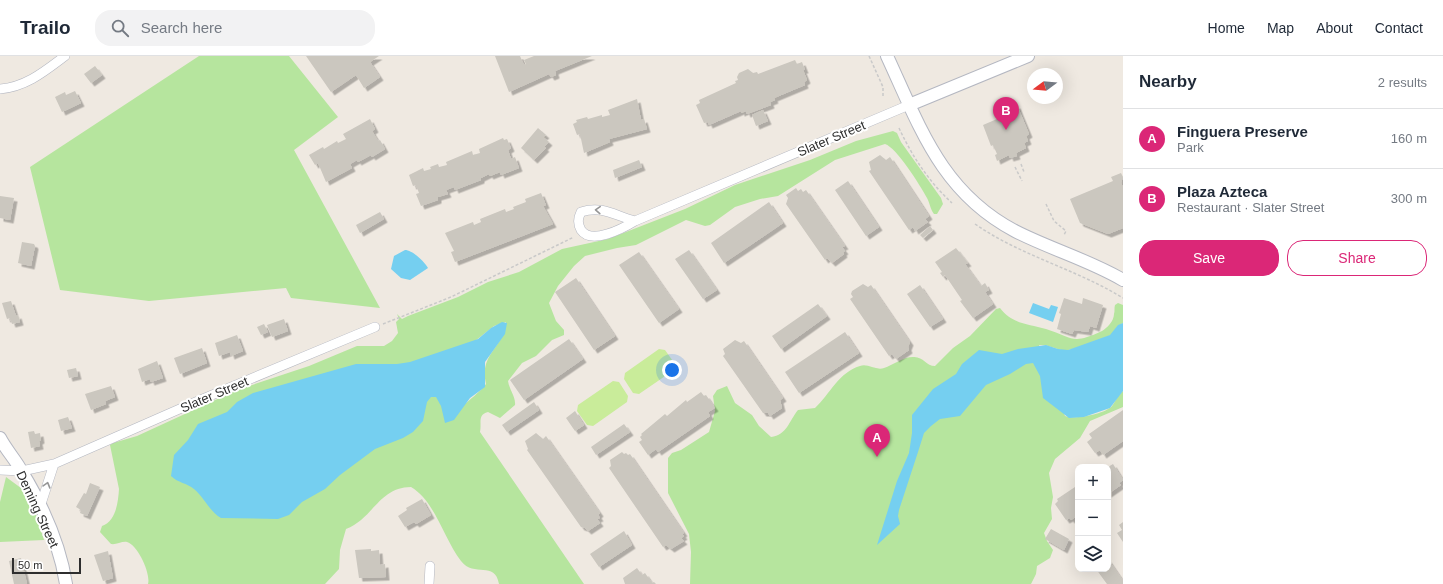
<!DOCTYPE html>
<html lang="en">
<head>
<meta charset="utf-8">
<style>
  body { margin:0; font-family:Helvetica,sans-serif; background:#f2f2f3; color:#1f2937 }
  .controls { position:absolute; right:12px; bottom:12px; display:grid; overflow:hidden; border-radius:8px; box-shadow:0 4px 16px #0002 }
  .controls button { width:36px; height:36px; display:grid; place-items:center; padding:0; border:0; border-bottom:1px solid #e0e1e3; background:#fff; color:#1f2937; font:20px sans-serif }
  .compass { position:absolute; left:1027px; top:12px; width:36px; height:36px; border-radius:50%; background:#fff; box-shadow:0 4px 16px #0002; rotate:254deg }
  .scale { position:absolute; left:12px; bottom:10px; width:69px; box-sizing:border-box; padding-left:4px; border:2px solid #2e2e2e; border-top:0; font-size:11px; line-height:14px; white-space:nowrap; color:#2e2e2e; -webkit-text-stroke:3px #fff; paint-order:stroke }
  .you { position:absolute; left:672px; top:314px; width:14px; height:14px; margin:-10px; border:3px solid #fff; border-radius:50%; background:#1a73e8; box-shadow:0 0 0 6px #1a73e833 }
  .badge { display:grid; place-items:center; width:26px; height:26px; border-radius:50%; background:#db2777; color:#fff; font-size:13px; font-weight:700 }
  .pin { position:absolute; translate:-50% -33px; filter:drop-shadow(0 1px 2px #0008) }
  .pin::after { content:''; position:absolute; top:21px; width:14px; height:12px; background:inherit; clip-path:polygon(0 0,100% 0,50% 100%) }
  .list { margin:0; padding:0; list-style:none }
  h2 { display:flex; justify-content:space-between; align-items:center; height:52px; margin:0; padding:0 16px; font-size:17px }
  h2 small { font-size:13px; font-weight:400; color:#747a83 }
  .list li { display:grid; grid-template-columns:26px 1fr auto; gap:12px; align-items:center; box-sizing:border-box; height:60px; padding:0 16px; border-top:1px solid #e0e1e3 }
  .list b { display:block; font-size:15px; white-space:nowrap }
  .list p { margin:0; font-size:13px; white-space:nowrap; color:#747a83 }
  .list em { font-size:13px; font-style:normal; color:#747a83 }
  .actions { display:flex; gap:8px; padding:12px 16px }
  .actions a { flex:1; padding:9px 0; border:1px solid #db2777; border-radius:16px; text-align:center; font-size:14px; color:#db2777 }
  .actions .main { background:#db2777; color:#fff }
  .icon { flex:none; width:22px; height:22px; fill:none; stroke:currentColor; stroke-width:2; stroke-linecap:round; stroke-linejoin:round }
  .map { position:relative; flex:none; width:1123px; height:528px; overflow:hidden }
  header { display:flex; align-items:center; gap:24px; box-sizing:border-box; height:56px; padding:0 20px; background:#fff; border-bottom:1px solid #e0e1e3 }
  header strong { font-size:19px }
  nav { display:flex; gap:22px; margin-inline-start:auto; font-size:14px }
  .search { width:280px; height:36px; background:#f2f2f3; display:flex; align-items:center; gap:10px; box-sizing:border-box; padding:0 14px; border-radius:16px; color:#747a83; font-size:15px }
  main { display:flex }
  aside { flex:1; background:#fff }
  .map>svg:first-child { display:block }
  .green { fill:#b6e59e; fill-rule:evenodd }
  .pitch { fill:#c9ec9a }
  .water { fill:#75cff0 }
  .building { fill:#cbc7bf; filter:url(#shadow) }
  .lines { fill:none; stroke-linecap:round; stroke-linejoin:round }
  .street-casing { stroke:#b4b7c1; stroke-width:10 }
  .secondary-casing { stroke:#b4b7c1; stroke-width:14 }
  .path { stroke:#c9c9c9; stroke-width:1.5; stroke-dasharray:3 2; stroke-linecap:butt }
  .street { stroke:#fff; stroke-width:9 }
  .secondary { stroke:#fff; stroke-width:12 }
  .oneway { stroke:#969696 }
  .labels { text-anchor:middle; stroke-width:4; stroke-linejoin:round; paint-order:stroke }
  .street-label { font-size:13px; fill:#2e2e2e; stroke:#fff }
</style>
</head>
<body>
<header>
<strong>Trailo</strong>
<div class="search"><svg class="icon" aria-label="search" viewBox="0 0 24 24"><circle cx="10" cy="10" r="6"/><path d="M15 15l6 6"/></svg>Search here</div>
<nav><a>Home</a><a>Map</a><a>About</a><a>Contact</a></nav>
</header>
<main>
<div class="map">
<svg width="1123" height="528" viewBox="0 0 1123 528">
  <defs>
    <filter id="shadow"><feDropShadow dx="3.5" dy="3.5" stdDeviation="0" flood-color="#0004"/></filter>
  </defs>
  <rect width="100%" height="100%" fill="#efe9e1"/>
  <!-- green -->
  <path class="green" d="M199 0H289L338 61 294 94 380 252 291 242 286 232 149 245 60 234 30 111Z
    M893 75 897 77 901 86 941 142 943 148 937 158H934C930 153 930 147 927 142 920 129 897 92 885 88L835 104 778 140 760 143 735 151 710 169 705 170 686 164 636 189 617 192 585 200 574 210 558 230 549 247 556 265 564 274V279L552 284 536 300 522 307 508 325C509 333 516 341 515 349L500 362 488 356C477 359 482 367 480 376L584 528H499C495 504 474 522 461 505 444 483 435 445 411 431 379 431 373 463 346 473L340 494 339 513 325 528H148C151 518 138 489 127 486 122 485 116 489 111 488L100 476 102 470C116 465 118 447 119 433L110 389 113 387 137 380 237 334 309 310 357 290H384L392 285 398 277 396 266 399 263 397 258 402 263 408 260 458 241 488 226 519 216 562 193 608 183 685 153 735 129 810 104 856 85ZM506 266C505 270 504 277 502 281 491 299 481 306 486 328 479 337 470 343 462 351L475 285 494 270Z
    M1118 247 1123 249V267C1117 270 1115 277 1109 280 1102 283 1073 294 1067 294 1057 295 1050 288 1039 289L1065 360C1074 364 1105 358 1112 350 1116 345 1117 339 1123 335V351L1090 365 1080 382 1055 403 1049 417 1053 441 1051 452 1052 463 1044 477 1047 485 1053 494 1050 502 1037 510 1036 518 1031 528H690L691 496 689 478 668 437V402L672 397 681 394 709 376 715 355 713 340 717 334 727 330 735 347 752 359 759 370 771 381C787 379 789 365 798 354L815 352C830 338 839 316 860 310 868 307 876 315 884 312 893 309 903 301 913 301 923 300 926 310 935 310L953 292 970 280 996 253 1000 252C1012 268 1028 268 1046 273 1074 282 1072 289 1102 275 1107 272 1114 265 1114 258 1115 255 1114 252 1115 249Z
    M6 421 25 435 35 455 44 484 0 486V446Z"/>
  <!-- pitch -->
  <path class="pitch" d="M659 293 665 294 675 308 674 314 639 338 633 337 624 323 625 317Z
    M613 325 619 326 628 340 627 346 593 370 587 369 577 355 578 349Z"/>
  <!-- water -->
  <path class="water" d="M405 194C412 194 424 205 428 212L410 224 401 222 391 213 394 200Z
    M1033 247 1049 253 1051 249 1058 251 1053 266 1029 257Z
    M502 266 507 267 505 278 485 306V331L470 342 454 364 445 367 441 350 436 341H431L427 346 423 365 413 376 403 382 375 393 340 419 325 433 302 446 289 459 278 463 221 462C209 455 204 441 194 433 187 427 178 427 171 420L174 399 188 384 198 368 227 356 237 346 253 337 356 308H397L410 306 478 283 491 272Z
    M1123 267V335L1110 352 1084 361 1069 362 1043 342 1040 320 1033 307 1026 308 1010 318 986 329 960 360 940 363 931 370 924 377 918 396 899 454 898 460 900 468 877 489 897 425 909 397 912 377V359L933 333 956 318 962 308 979 294 1002 298 1018 293 1046 289 1058 293 1068 294 1110 279 1118 269Z"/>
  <!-- building -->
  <path class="building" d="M306 0H379L370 6 380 21 364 32 356 19 331 36Z
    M495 0H520L524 9 526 8 524 4 534 0H592L555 15 556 19 551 21 549 18 509 36Z
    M795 4 797 8 802 6 805 14H803L807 24 804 26 805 29 774 42 775 44 770 46 771 49 747 58 746 55 741 57V55L709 69 708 66 704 67 696 49 700 47 699 44 736 27 735 25 738 24 737 21 739 17 748 13 753 17 757 16 758 18Z
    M95 10 102 19 91 27 84 18Z
    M75 35 81 47 62 56 55 41 65 36 66 39Z
    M637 43 641 64 644 63 647 73 609 83 610 86 584 97 580 78 577 79 573 68 577 66 576 64 587 61 588 63 602 59V61L610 59 608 54Z
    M1017 49 1029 78 1026 80 1028 85 1024 87 1026 92 1016 97 1017 100 1010 102 1009 99 997 105 995 99 997 98 993 89 991 90 983 69 1011 57 1009 53Z
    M763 54 768 65 756 70 752 59Z
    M370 63 375 73 372 75 378 85 380 84 385 93 372 101 371 99 358 106 357 104 350 108 352 112 326 126 318 107 315 109 309 99 323 91 324 93 337 85 338 87 346 83 343 78Z
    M538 72 546 79 543 81 549 86 544 91 546 92 534 104 521 92Z
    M503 82 504 84 507 83 511 92 508 94 511 103 515 101 519 112 501 119 500 116 490 120 489 118 481 122V124L455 134 454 131 446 134 448 138 438 141V144L421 150 416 138 419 137 416 129 413 130 409 119 423 112 424 115 431 113 430 111 438 108 439 111 447 109 446 106 472 95 473 99 480 97 479 93Z
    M880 99 886 104 890 101 929 160 925 163 928 166 915 175 913 171 909 174 869 115 871 114 869 106Z
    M639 104 642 111 615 122 613 114Z
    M1121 117 1123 121 1121 127 1123 131V172L1108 178 1080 167 1070 143 1113 125 1111 121Z
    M848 125 879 171 866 180 835 134Z
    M796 132 798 135 801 133 803 136 806 134 845 190 842 191 845 195 843 196 844 198 832 207 827 202 825 204 786 148 788 142 786 139Z
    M541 137 546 149 543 150 553 168 455 206 451 196 454 195 445 177 473 166 474 169 481 166 480 163 505 153 506 156 514 153 513 151 526 146 525 143Z
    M0 140 14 142 10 164 0 162Z
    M769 146 783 167 724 207 711 187Z
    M380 156 384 163 360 177 356 169Z
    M930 170 933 174 923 182 920 179Z
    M22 186 34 188 35 190 31 210 18 207Z
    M956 192 968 207 965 208 981 230 985 227 989 234 985 236 993 248 973 262 960 245 962 244 945 219 943 221 940 217 942 216 935 206Z
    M689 194 717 234 703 243 675 203Z
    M639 196 679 253 659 267 619 209Z
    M576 222 615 280 594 294 555 236Z
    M863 228 868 231 871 229 910 286 908 291 909 294 896 303 892 298 889 300 850 243 853 241 851 238 852 235Z
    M920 229 943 263 930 271 907 238Z
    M1064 242 1082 248 1083 242 1103 249 1096 272 1090 270 1088 276 1074 274 1072 278 1057 273 1061 258 1059 257Z
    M11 245 16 260 18 259 20 266 12 268 10 262 7 263 2 247Z
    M818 248 827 260 781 293 772 280Z
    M284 263 288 275 272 281 267 269Z
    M264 268 268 276 261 279 257 271Z
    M845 276 859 297 799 337 785 316Z
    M237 279 243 295 231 300 230 296 219 300 215 287Z
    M569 283 583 303 524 344 510 324Z
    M735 284 741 287 744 285 783 342 780 344 782 352 770 360 768 357H763L723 300 725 298 723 293Z
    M202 292 207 307 180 318 174 302Z
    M157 305 163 322 151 326 150 323 142 326 138 313Z
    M76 312 78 320 69 322 67 314Z
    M111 330 115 341 105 345 106 348 91 354 85 338Z
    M701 336 704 340 706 339 715 352 708 356 710 360 658 396 656 393 648 399 639 386 642 384 640 381 642 379 641 378 665 358 667 360 686 344 687 346Z
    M534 346 539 354 507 376 502 369Z
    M1123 354V385L1103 399 1100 394 1095 397 1087 386 1092 382 1089 378Z
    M575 355 584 369 575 375 566 362Z
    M68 361 72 372 61 375 58 364Z
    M624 368 630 376 596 399 591 391Z
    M34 375 35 378 40 377 41 384 39 385 40 390 31 392 28 376Z
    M536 377 543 383 546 380 600 457 598 459 600 462 597 463 600 467 588 475 585 472 581 471 527 394 528 393 525 385Z
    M622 396 624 398 626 397 628 399 630 398 684 477 682 478 684 480 681 482 684 485 671 493 666 489 663 491 609 412 611 410 610 404Z
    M1113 408 1123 424 1119 427 1121 429 1108 438V411Z
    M90 427 100 431 87 460 80 457 81 454 76 451 84 437 86 438Z
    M1078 429V459L1071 464 1070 462 1066 464 1055 448 1058 445 1057 443Z
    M422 443 431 459 416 468 414 466 405 471 398 460 407 454 406 452Z
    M1123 466V486L1117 477 1122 474 1119 469Z
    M1051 473 1069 483 1064 494 1045 483Z
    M624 475 632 489 599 511 590 498Z
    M371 493V495L379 494 380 509 385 508 386 521 359 522 355 494Z
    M108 495 113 522 103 525 94 499Z
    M21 502 27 528H14L9 505Z
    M1108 503 1123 525V528H1107L1096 513H1108Z
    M637 512 642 519 645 517 652 527 654 526 656 528H625L623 522Z"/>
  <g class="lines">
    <!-- street casing -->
    <g class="street-casing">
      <path id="street" d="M0 33C26 31 45 15 65 0
        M635 165C615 160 603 149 581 156 578 162 577 167 581 174 591 189 622 173 635 165L909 49
        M0 414 22 415 54 408 200 344 375 271
        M40 451 54 408
        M429 528 430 510"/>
    </g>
    <!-- secondary casing -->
    <g class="secondary-casing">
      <path id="secondary" d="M887 0C920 71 941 136 1015 175 1050 193 1089 204 1123 224
        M909 49 1028 0
        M0 382C6 394 16 404 22 416 42 449 60 489 66 528"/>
    </g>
    <!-- path -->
    <path class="path" d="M869 0 883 31V40
      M899 72C912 100 929 126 952 147
      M1021 108 1024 116
      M1015 111 1022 125
      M1046 148 1054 165 1066 175 1064 179
      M975 168C1021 200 1076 213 1123 242
      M383 268 451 241 574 181"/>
    <!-- street -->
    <use href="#street" class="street"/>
    <!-- secondary -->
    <use href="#secondary" class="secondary"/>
  </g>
  <!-- one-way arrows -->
  <defs><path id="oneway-chevron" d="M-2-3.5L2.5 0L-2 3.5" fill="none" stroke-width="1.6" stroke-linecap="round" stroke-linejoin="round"/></defs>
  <g class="oneway">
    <use href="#oneway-chevron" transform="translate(598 154) rotate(-177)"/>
    <use href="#oneway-chevron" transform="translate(47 429) rotate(-74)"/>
  </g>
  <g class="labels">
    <!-- street labels -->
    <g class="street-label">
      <text transform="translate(831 82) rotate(-23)" y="5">Slater Street</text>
      <text transform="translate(214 338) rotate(-23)" y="5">Slater Street</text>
      <text transform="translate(38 453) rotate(65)" y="5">Deming Street</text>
    </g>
  </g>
</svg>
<div class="controls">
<button>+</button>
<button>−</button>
<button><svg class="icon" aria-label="layers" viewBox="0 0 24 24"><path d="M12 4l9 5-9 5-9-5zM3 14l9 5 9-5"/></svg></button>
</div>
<svg class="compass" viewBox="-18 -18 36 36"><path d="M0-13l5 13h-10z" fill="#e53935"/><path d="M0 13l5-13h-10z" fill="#747a83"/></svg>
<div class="scale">50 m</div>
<div class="you"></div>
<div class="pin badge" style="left:877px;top:401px">A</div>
<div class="pin badge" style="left:1006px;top:74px">B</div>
</div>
<aside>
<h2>Nearby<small>2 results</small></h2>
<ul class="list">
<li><span class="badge">A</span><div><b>Finguera Preserve</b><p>Park</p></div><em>160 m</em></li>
<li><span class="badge">B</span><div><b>Plaza Azteca</b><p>Restaurant · Slater Street</p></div><em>300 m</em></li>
</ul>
<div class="actions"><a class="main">Save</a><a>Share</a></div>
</aside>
</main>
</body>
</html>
